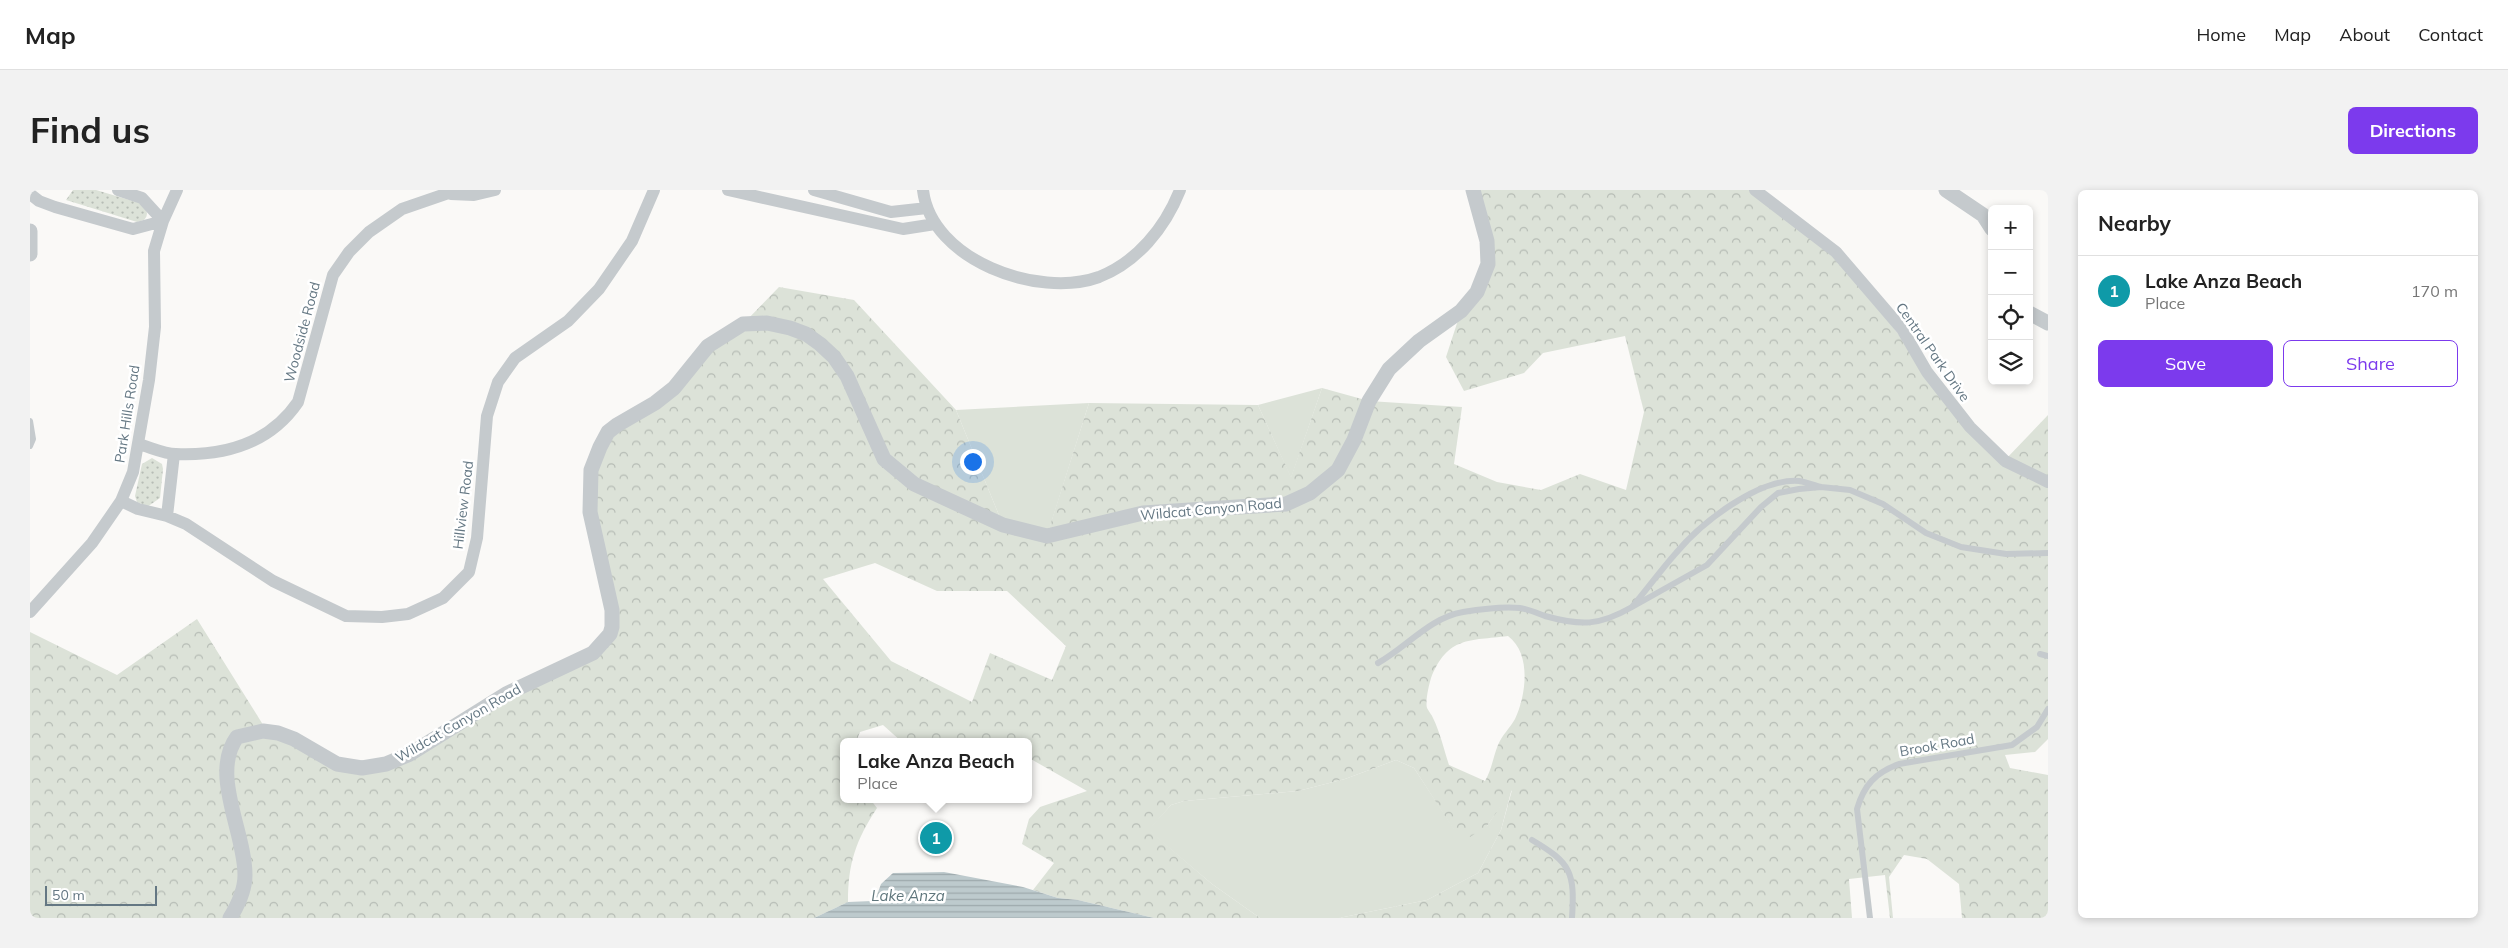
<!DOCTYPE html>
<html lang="en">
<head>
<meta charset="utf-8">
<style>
  body { margin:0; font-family:Mulish,sans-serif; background:#f2f2f2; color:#222 }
  .controls { position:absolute; right:15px; top:15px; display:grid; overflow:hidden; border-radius:8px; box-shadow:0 2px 8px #0003 }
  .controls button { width:45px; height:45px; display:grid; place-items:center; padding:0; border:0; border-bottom:1px solid #e0e0e0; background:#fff; color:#222; font:25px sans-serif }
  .scale { position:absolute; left:15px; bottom:12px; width:112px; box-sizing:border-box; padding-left:5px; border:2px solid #647783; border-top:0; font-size:14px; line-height:18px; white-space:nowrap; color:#647783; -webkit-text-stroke:4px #fff; paint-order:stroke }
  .you { position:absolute; left:942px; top:271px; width:18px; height:18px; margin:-12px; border:4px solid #fff; border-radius:50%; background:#1a73e8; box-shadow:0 0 0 8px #1a73e833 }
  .badge { display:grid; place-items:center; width:32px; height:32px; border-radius:50%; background:#7c3aed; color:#fff; font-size:16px; font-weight:700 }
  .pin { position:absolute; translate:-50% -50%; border:2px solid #fff; box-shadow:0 1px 5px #0006 }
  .popup { position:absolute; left:810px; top:548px; width:192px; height:65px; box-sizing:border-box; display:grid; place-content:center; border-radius:8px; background:#fff; filter:drop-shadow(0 1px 4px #0005); font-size:16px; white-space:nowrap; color:#767676 }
  .popup b { font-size:19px; color:#222 }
  .popup::after { content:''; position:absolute; left:50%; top:100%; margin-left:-10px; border:10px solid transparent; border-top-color:#fff }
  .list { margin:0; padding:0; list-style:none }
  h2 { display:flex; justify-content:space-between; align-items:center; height:65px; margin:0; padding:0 20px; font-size:21px }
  h2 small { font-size:16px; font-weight:400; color:#767676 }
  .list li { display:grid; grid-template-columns:32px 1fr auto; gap:15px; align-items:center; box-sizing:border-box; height:70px; padding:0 20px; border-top:1px solid #e0e0e0 }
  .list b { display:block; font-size:19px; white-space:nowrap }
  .list p { margin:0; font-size:16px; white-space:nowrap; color:#767676 }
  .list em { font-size:16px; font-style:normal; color:#767676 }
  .actions { display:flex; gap:10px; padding:15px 20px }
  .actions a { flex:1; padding:11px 0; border:1px solid #7c3aed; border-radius:8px; text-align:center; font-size:18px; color:#7c3aed }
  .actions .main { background:#7c3aed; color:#fff }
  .icon { flex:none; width:28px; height:28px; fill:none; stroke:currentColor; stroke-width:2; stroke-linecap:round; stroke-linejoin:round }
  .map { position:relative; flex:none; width:2018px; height:728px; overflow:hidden; border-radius:8px }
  header { display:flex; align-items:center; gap:30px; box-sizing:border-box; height:70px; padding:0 25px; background:#fff; border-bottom:1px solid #e0e0e0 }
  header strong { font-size:24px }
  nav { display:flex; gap:28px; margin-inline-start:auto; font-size:18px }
  .intro { display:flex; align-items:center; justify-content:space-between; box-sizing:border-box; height:120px; padding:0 30px }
  h1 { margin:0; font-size:35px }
  .button { padding:12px 22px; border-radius:8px; background:#7c3aed; color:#fff; font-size:18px; font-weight:700 }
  main { display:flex; gap:30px; padding:0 30px }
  aside { flex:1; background:#fff; border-radius:8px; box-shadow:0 2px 8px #0003 }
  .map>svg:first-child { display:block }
  .grass { fill:#dce2d8 }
  .forest { fill:url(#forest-crowns); fill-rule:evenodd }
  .garden { fill:url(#garden-dots) }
  .water { fill:url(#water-rules) }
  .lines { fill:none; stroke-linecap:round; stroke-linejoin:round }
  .service { stroke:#c5cacd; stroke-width:6 }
  .minor { stroke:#c5cacd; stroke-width:12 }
  .tertiary { stroke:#c5cacd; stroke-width:15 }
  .labels { text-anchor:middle; stroke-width:5; stroke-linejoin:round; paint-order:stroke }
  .street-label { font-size:14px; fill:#647783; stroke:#fff }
  .water-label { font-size:15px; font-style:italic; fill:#5f767c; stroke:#fff }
</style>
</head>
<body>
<header>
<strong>Map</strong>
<nav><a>Home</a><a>Map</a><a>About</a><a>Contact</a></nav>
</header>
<div class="intro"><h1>Find us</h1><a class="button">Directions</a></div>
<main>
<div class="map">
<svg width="2018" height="728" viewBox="0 0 2018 728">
  <defs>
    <pattern id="forest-crowns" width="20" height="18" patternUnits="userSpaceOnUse" patternTransform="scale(1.25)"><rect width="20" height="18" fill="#dce2d8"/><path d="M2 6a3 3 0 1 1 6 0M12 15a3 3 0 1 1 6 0" fill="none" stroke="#b6bcb5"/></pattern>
    <pattern id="garden-dots" width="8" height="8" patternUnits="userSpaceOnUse" patternTransform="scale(1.25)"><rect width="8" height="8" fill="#dce2d8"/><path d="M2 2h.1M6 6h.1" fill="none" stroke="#b6bcb5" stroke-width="1.8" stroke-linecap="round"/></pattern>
    <pattern id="water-rules" width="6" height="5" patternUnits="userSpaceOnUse" patternTransform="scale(1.25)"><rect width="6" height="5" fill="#bdcacd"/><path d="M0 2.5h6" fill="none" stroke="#9da9ac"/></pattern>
  </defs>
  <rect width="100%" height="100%" fill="#faf9f7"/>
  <!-- grass -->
  <path class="grass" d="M1292 198 1261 288 1228 215Z
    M1059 213 1017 346 973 335 926 220Z
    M1366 570 1384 578 1424 639 1457 636 1482 598 1471 640 1448 683 1397 710 1309 728H1230L1182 694 1118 640 1141 615 1154 611 1268 601 1315 589Z"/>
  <!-- forest -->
  <path class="forest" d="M1443 0H1725L1806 62 1897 182 1975 270 2018 225V549L2005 562 1975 565 1980 578 2018 585V728H1932L1929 694 1897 669 1874 665 1859 687 1863 728H1860L1855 685 1819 689 1822 728H1309L1397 710 1448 683 1471 640 1482 600 1457 636 1440 647 1424 640 1384 578 1366 570 1315 589 1268 601 1154 611 1141 615 1119 640 1182 694 1230 728H1124L1048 710 1028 708 1003 700 1024 673 992 654 999 629 1010 617 1057 601 999 568 998 552H872L853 535 830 542 826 552H814V609H840L847 618C826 650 818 673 818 712L784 728H0V442L87 485 167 429 235 538 302 570 356 575 552 469 580 444 560 322 570 257 713 134 749 97 824 110 926 220 973 335 1017 345 1059 213 1228 215 1261 287 1292 198 1339 211 1432 217 1424 274 1467 292 1511 300 1550 284 1596 300 1614 222 1595 146 1513 163 1494 183 1434 201 1416 167 1431 121 1458 74ZM845 373 907 401H977L1036 456 1022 490 960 463 942 512 861 471 793 389ZM1478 446C1502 464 1496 506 1485 529 1480 538 1472 545 1468 555 1463 567 1462 579 1455 591L1419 575C1414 560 1410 542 1403 528 1402 525 1399 522 1397 518 1395 511 1399 495 1401 488 1418 446 1439 451 1478 446Z"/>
  <!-- garden -->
  <path class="garden" d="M43 0H66L113 14C117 20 119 25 114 30L107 32 36 10Z
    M122 268 132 274 133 279 130 308 117 317 107 312 105 306 112 274Z"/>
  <!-- water -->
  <path class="water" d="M914 682 993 697 1028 708 1048 710 1124 728H784L818 712 842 711 847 705 851 694 863 683Z"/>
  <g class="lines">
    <!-- service -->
    <path class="service" d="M0 231 3 249 0 256
      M1791 297C1784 295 1776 292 1769 291 1728 288 1671 333 1646 363 1631 380 1617 399 1602 417L1677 375 1731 317 1748 303 1769 299 1791 297 1820 300 1853 314 1896 343 1931 357 1976 364 2018 363
      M2010 464 2018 466
      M1348 473C1377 457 1399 428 1433 422 1451 419 1471 416 1490 418 1498 419 1507 423 1515 426 1551 436 1569 436 1602 417
      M1502 650C1541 673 1545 682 1542 728
      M1840 728 1827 619C1834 595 1845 583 1869 574L1982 555 2007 537 2018 519"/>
    <!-- minor -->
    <path class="minor" d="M698 0 873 39 905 34
      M784 0 861 22 897 18
      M893 0C901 70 1008 109 1069 87 1107 72 1135 38 1150 0
      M1725 0 1806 62 1872 139 1897 182 1940 237 1975 271 2018 292
      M0 4 9 11 25 17 103 39 133 31 112 8 88 0
      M421 4 444 5 465 0
      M108 254C120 257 134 264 146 264 195 266 240 253 268 212L303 85 319 62 339 42 372 19 427 0
      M91 311 108 319 137 326 156 334 243 391 316 426 352 427 378 424 413 408 439 382 447 348 457 226 468 192 485 168 538 131 569 99 602 51 624 0
      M137 326 144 264
      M0 422 62 353 91 311 103 282 119 190 125 137 124 61 133 31 147 0"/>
    <!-- tertiary -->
    <path class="tertiary" d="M1916 0 1953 25 1962 39
      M0 41V64
      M1999 123 2018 133
      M200 728C208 715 215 700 215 685 215 642 180 584 207 547L233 541 248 543 264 549 307 574 332 578 356 574 380 564 476 504 563 463 580 444 582 437V420L560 322 561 280 570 257 578 242 587 235 625 213 644 198 678 156 713 134 737 133 760 138 776 144 790 154 804 167 817 186 854 269 884 294 973 335 1017 346 1113 323 1256 314 1280 303 1308 280 1324 250 1339 211 1359 179 1389 151 1431 121 1447 102 1458 74 1457 51 1443 0"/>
  </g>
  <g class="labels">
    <!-- street labels -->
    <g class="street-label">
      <text transform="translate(272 142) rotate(-75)" y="5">Woodside Road</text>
      <text transform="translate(1903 162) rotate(55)" y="5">Central Park Drive</text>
      <text transform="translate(97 224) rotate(-81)" y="5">Park Hills Road</text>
      <text transform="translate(433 315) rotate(-83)" y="5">Hillview Road</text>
      <text transform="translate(1181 319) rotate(-5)" y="5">Wildcat Canyon Road</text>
      <text transform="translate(428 533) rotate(-30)" y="5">Wildcat Canyon Road</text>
      <text transform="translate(1907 555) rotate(-10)" y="5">Brook Road</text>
    </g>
    <!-- water labels -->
    <g class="water-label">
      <text x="878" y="711">Lake Anza</text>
    </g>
  </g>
</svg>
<div class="controls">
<button>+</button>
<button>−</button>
<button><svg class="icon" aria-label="locate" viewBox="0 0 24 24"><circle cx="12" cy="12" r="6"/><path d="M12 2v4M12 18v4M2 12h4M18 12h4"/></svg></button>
<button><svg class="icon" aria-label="layers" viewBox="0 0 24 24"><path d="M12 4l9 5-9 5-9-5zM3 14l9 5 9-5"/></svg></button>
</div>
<div class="scale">50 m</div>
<div class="you"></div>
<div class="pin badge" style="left:906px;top:648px;background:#0f9aa8">1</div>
<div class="popup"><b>Lake Anza Beach</b>Place</div>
</div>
<aside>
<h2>Nearby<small></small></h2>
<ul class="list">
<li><span class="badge" style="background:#0f9aa8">1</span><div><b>Lake Anza Beach</b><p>Place</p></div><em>170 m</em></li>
</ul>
<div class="actions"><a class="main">Save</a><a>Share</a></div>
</aside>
</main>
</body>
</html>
